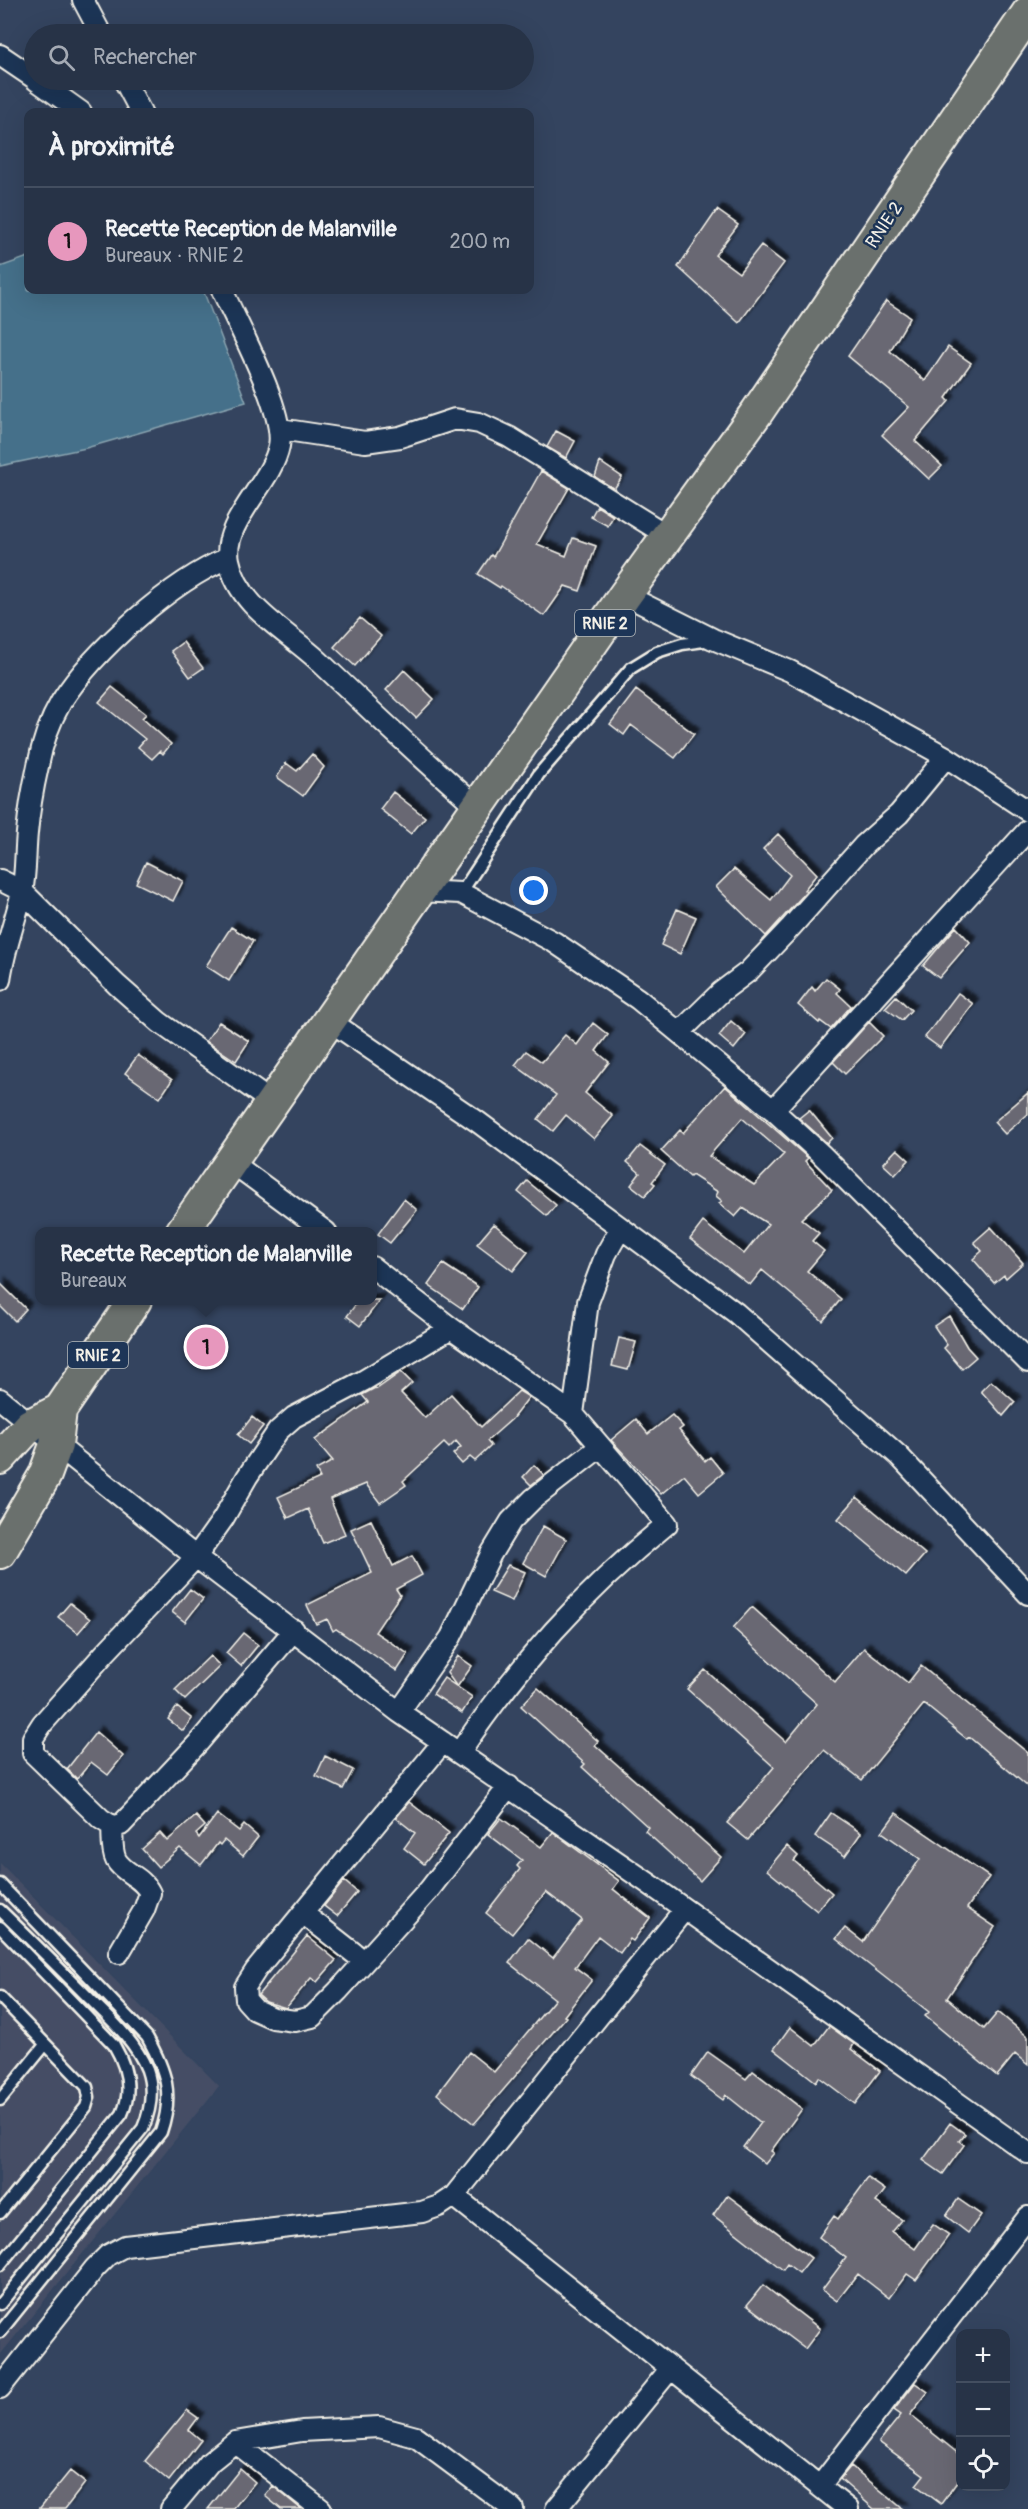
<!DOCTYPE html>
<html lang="fr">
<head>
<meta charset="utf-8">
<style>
  body { margin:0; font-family:Pangolin,sans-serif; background:#2f3b4e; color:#f1f3f6 }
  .controls { position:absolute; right:18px; bottom:18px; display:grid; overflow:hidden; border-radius:12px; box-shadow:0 6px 24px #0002 }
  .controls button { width:54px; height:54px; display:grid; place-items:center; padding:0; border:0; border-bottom:2px solid #434e60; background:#273347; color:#f1f3f6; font:30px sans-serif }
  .you { position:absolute; left:534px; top:891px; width:21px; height:21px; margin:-15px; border:4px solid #fff; border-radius:50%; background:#1a73e8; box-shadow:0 0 0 9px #1a73e833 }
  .badge { display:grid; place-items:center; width:39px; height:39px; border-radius:50%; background:#e797bd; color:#111; font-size:20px; font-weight:700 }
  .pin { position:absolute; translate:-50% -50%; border:3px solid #fff; box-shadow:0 2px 6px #0006 }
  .popup { position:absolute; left:35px; top:1227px; width:342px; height:78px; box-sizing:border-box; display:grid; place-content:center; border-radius:12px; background:#273347; filter:drop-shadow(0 2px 4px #0005); font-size:20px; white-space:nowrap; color:#a4aab4 }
  .popup b { font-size:22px; color:#f1f3f6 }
  .popup::after { content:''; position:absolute; left:50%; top:100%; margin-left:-12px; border:12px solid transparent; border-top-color:#273347 }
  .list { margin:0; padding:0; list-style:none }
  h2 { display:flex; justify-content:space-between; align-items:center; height:78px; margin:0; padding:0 24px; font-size:26px }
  h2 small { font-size:20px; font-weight:400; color:#a4aab4 }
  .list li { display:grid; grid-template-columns:39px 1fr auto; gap:18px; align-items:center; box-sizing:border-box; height:108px; padding:0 24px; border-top:2px solid #434e60 }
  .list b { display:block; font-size:22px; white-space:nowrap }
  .list p { margin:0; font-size:20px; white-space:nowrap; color:#a4aab4 }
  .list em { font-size:20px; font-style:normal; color:#a4aab4 }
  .icon { flex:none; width:33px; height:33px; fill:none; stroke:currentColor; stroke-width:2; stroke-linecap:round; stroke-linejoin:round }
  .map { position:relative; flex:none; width:1028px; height:2509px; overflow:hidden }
  .search { position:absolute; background:#273347; box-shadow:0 6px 24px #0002; left:24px; top:24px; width:510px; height:66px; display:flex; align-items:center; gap:15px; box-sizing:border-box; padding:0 21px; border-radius:33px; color:#a4aab4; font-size:22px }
  .panel { position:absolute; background:#273347; box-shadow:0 6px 24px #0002; left:24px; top:108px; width:510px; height:186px; border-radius:12px }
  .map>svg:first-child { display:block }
  .built { fill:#444e65 }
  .water { fill:#44708a; stroke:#8aa4b0; stroke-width:1.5 }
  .building { fill:#696773; stroke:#f4f1e8; stroke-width:1.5; fill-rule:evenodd; filter:url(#shadow) }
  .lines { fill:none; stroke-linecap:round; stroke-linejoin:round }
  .lane-casing { stroke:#f4f1e8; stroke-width:15 }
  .street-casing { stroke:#f4f1e8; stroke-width:24 }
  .primary-casing { stroke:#f4f1e8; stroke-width:36 }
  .lane { stroke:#1d3557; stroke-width:10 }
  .street { stroke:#1d3557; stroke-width:20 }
  .primary { stroke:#6b706d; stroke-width:32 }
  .labels { text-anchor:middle; stroke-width:5; stroke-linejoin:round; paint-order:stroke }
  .shield { fill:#1d3557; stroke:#b4b9bc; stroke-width:1.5 }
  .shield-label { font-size:16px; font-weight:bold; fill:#f4f1e8 }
  .street-label { font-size:18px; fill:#f4f1e8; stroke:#1d3557 }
</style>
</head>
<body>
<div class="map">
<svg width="1028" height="2509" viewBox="0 0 1028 2509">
  <defs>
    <filter id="shadow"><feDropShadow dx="5.5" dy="-5.5" stdDeviation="1.5" flood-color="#0009"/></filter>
  </defs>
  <rect width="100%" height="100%" fill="#34445f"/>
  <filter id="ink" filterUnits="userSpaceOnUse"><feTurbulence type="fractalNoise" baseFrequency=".0167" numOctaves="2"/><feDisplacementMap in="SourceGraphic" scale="12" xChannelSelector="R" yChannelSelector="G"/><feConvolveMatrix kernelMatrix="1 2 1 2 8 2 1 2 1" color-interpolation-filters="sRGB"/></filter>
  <g filter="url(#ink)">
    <!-- built -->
    <path class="built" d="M0 1863 219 2086 0 2355Z"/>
    <!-- water -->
    <path class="water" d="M28 257V290H203L246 402 86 448 0 466V267Z"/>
    <!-- building -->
    <path class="building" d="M717 210 738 225 715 255 739 273 761 245 784 263 739 323 678 267Z
      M886 301 910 317 890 351 925 381 948 347 971 363 946 398 949 401 915 441 942 466 929 479 882 435 909 407 848 356Z
      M556 431 575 441 566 458 547 447Z
      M600 462 622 477 614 489 595 477Z
      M541 471 569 488 537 544 566 556 573 538 596 546 580 591 565 586 544 616 501 586 500 588 478 574 491 555 493 557Z
      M597 506 613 516 608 526 591 517Z
      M360 618 381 636 355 666 334 647Z
      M183 642 203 668 190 677 171 651Z
      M404 670 434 699 416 718 386 690Z
      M112 687 146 714 142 718 171 744 163 754 160 751 152 759 138 747 145 739 99 702Z
      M636 690 694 734 675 758 631 725 624 735 610 724Z
      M312 754 324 767 303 796 277 777 286 763 297 771Z
      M393 792 425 817 411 834 380 809Z
      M778 834 817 874 804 890 806 892 766 936 716 887 734 869 771 900 790 875 763 849Z
      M146 862 183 881 173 901 136 883Z
      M677 909 696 917 680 954 661 945Z
      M231 927 253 941 229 981 206 966Z
      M956 927 970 942 939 978 923 966Z
      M826 978 840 989 837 993 851 1006 831 1029 820 1021 819 1023 798 1005 812 987 815 991Z
      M958 993 973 1004 940 1048 925 1037Z
      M896 996 911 1010 902 1020 885 1008Z
      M731 1021 746 1034 734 1049 719 1036Z
      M219 1022 249 1041 236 1061 206 1041Z
      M869 1022 883 1036 845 1074 833 1062Z
      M593 1023 608 1035 596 1051 609 1062 585 1093 613 1116 594 1139 566 1115 553 1131 538 1119 556 1095 515 1065 526 1051 542 1062 565 1035 577 1045Z
      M138 1055 172 1080 160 1098 125 1073Z
      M725 1086 808 1158 805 1161 832 1190 801 1219 819 1233 812 1241 824 1251 807 1271 841 1299 823 1321 762 1270 750 1285 690 1239 703 1222 744 1254 768 1224 743 1208 735 1217 719 1203 722 1201 716 1196 718 1192 692 1175 690 1177 661 1151 680 1130 683 1133ZM742 1118 784 1154 754 1185 709 1156Z
      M1028 1093V1114L1005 1134 994 1122Z
      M809 1110 832 1138 827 1143 799 1118Z
      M640 1146 665 1165 652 1182 655 1184 645 1196 631 1185 640 1173 627 1162Z
      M897 1149 909 1160 895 1175 883 1164Z
      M527 1181 556 1205 547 1216 518 1192Z
      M404 1199 417 1210 390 1243 378 1234Z
      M494 1224 528 1252 513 1271 477 1244Z
      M991 1227 1023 1263 1006 1278 1004 1275 994 1283 973 1259 982 1251 974 1242Z
      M443 1264 478 1287 463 1309 428 1285Z
      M0 1283 26 1309 15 1321 0 1306Z
      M359 1300H380L360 1326 347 1316Z
      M949 1316 967 1347 976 1357 962 1369 944 1348 947 1345 934 1326Z
      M619 1338 636 1342 628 1370 612 1366Z
      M401 1372 412 1383 401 1393 425 1418 451 1394 481 1427 519 1391 529 1397 512 1419 487 1441 491 1446 475 1461 470 1457 462 1464 453 1454 461 1447 456 1441 449 1448 444 1443 403 1481 406 1485 380 1503 366 1484 330 1499 345 1534 323 1543 308 1509 288 1518 278 1497 320 1478 316 1470 333 1461 315 1440 368 1402 362 1395 375 1388 377 1389Z
      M991 1381 1015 1402 1003 1416 981 1391Z
      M672 1415 683 1427 679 1430 705 1461 710 1457 723 1473 699 1493 684 1475 661 1494 611 1440 636 1419 648 1434Z
      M252 1417 263 1426 249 1444 238 1435Z
      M534 1465 544 1475 531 1485 523 1477Z
      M857 1497 925 1554 906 1576 838 1519Z
      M371 1520 393 1566 412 1556 422 1575 396 1589 400 1595 375 1632 408 1654 397 1671 336 1629 333 1631 327 1619 316 1624 307 1605 372 1573 351 1529Z
      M543 1526 566 1539 546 1576 523 1563Z
      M508 1565 525 1572 512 1601 491 1592Z
      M190 1589 203 1599 185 1622 172 1612Z
      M70 1603 90 1619 78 1633 58 1617Z
      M752 1607 835 1682 864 1648 908 1683 921 1666 1028 1753V1787L969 1737 967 1739 924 1704 862 1780 824 1750 748 1840 727 1823 774 1767 687 1689 705 1670 786 1742 817 1704 733 1628Z
      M243 1633 258 1645 241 1666 226 1653Z
      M210 1656 220 1666 185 1700 175 1690Z
      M458 1656 472 1666 457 1687 447 1673Z
      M444 1678 472 1697 462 1713 433 1694Z
      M538 1688 598 1741 595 1745 721 1857 700 1881 645 1831 648 1827 582 1767 585 1764 521 1706Z
      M177 1707 192 1719 183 1731 168 1719Z
      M96 1732 123 1756 108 1775 91 1762 77 1779 67 1769Z
      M325 1756 353 1770 343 1789 316 1776Z
      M409 1802 449 1833 424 1864 404 1848 415 1833 396 1818Z
      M831 1813 861 1833 845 1856 815 1836Z
      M896 1813 989 1877 967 1908 995 1927 947 1998 984 2029 998 2012 1028 2037V2065L1015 2054 997 2076 925 2016 929 2012 836 1939 845 1928 863 1942 920 1859 882 1832Z
      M217 1814 239 1831 244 1825 258 1837 243 1856 224 1840 220 1845 218 1843 201 1865 180 1848 158 1867 142 1849 160 1833 167 1841 196 1816 205 1826 196 1834 199 1838Z
      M501 1818 541 1847 553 1832 619 1881 613 1889 650 1918 633 1941 630 1939 620 1953 598 1936 575 1967 592 1980 564 2016 566 2017 474 2124 437 2094 469 2052 494 2072 555 1999 509 1963 528 1938 553 1958 582 1920 546 1892 512 1934 486 1913 520 1869 517 1866 522 1860 488 1834Z
      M787 1846 798 1856 794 1861 832 1893 817 1911 767 1870Z
      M344 1881 357 1892 337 1916 324 1906Z
      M307 1936 336 1960 317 1982 311 1978 286 2008 266 2002 258 1995Z
      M829 2026 854 2044 851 2049 880 2071 855 2104 819 2077 816 2082 774 2049 790 2027 814 2046Z
      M708 2052 746 2079 753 2071 802 2109 771 2151 774 2153 765 2164 743 2147 761 2123 726 2095 723 2100 691 2076Z
      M950 2123 965 2134 959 2141 964 2145 943 2174 923 2160Z
      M868 2178 885 2190 876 2202 902 2220 892 2232 915 2249 933 2224 949 2235 916 2280 907 2274 889 2298 858 2274 837 2301 822 2290 846 2258 819 2237 834 2216 838 2219Z
      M727 2195 811 2258 799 2273 787 2264 783 2270 713 2215Z
      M958 2199 981 2215 968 2233 946 2216Z
      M763 2285 820 2329 805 2349 747 2305Z
      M915 2383 928 2392 910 2415 960 2455V2478L941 2504 916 2485 924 2475 879 2442 901 2415 894 2410Z
      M187 2410 198 2418 189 2430 201 2440 169 2481 145 2461Z
      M851 2466 903 2509H874L840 2479Z
      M240 2469 255 2482 233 2509H208Z
      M70 2471 85 2483 65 2509H39Z
      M273 2486 301 2509H281L265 2496Z"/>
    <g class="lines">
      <!-- lane casing -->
      <g class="lane-casing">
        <path id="lane" d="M461 893 539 774 631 668 657 652 682 644 711 640
          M0 1884 147 2037C166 2071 174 2094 161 2132L0 2332
          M0 1910C29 1938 57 1966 86 1995 108 2017 135 2040 147 2070 154 2090 151 2109 143 2128L0 2304
          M0 1927 114 2045C127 2067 133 2090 122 2114L0 2265
          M0 1997 87 2087 89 2097 86 2107 0 2213
          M0 2100 45 2045"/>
      </g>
      <!-- street casing -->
      <g class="street-casing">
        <path id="street" d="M83 0 101 34
          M0 55 34 78
          M36 80 81 112
          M124 80 141 112
          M222 290C237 323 286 413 279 446 272 483 221 523 229 560 238 608 289 632 321 663 372 712 424 760 478 808
          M280 429 365 442 400 437 455 419 479 423 509 437 668 536
          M625 595 713 639 790 671 946 757 1028 811
          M0 880 22 891 117 985 159 1022 271 1102
          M418 891 461 893 554 942 638 999 773 1110 821 1154 1028 1362
          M0 980C4 950 15 922 22 892 26 874 25 852 27 833 29 811 33 788 38 766 42 744 50 721 61 702 94 650 172 581 228 558
          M330 1021 478 1122 736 1313 899 1456 1028 1594
          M680 1032 721 992 749 971 791 927 864 845 899 814 946 757
          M773 1110 1028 830
          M230 1161 326 1232
          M372 1267 451 1328 573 1414 667 1524C581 1594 521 1662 459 1753
          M0 1399 196 1557 399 1712 648 1883 1028 2153
          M573 1414 588 1302 606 1254 620 1229
          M294 1630 199 1742 121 1825 112 1826 101 1819 33 1753V1738L42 1724 105 1653 196 1557 223 1519 247 1477 278 1431 294 1417 363 1381 451 1328
          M399 1712 451 1637 491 1554 511 1521 533 1499 600 1447
          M443 1742 256 1970 245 1987 246 2000 255 2010 273 2018 295 2021 312 2017 338 1991 429 1890 509 1786
          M112 1826C113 1836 111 1850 116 1860 124 1874 142 1876 150 1893L144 1910 119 1953
          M304 1914 364 1961
          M454 2196 848 2509
          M0 2388 95 2268 108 2255 125 2246 422 2212 439 2206 454 2196 684 1910
          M235 2442 321 2509
          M820 2486 1028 2217
          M171 2509 210 2462 235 2442 302 2431 379 2427 416 2437 513 2509
          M556 2509 671 2368"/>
      </g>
      <!-- primary casing -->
      <g class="primary-casing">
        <path id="primary" d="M182 1232 625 595 757 412 1028 13
          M0 1458 30 1425 60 1410
          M0 1552 45 1475 56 1445 60 1410 135 1300"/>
      </g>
      <!-- lane -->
      <use href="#lane" class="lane"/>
      <!-- street -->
      <use href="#street" class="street"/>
      <!-- primary -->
      <use href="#primary" class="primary"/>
    </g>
  </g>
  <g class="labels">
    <!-- shield labels -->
    <g class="shield">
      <rect x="575" y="610" width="60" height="26" rx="4.5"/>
      <rect x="68" y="1342" width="60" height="26" rx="4.5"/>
    </g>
    <g class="shield-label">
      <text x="605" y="629">RNIE 2</text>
      <text x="98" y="1361">RNIE 2</text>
    </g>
    <!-- street labels -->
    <g class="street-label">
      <text transform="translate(884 225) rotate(-56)" y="6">RNIE 2</text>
    </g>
  </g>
</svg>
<div class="controls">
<button>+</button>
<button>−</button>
<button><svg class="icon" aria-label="locate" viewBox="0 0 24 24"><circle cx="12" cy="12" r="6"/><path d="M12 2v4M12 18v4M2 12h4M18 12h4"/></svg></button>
</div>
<div class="you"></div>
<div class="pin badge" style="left:206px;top:1347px">1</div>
<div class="popup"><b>Recette Reception de Malanville</b>Bureaux</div>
<div class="search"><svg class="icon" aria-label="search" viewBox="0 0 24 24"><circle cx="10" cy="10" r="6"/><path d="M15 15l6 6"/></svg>Rechercher</div>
<section class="panel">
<h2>À proximité<small></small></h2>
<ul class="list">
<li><span class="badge">1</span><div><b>Recette Reception de Malanville</b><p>Bureaux · RNIE 2</p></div><em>200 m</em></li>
</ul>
</section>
</div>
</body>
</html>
